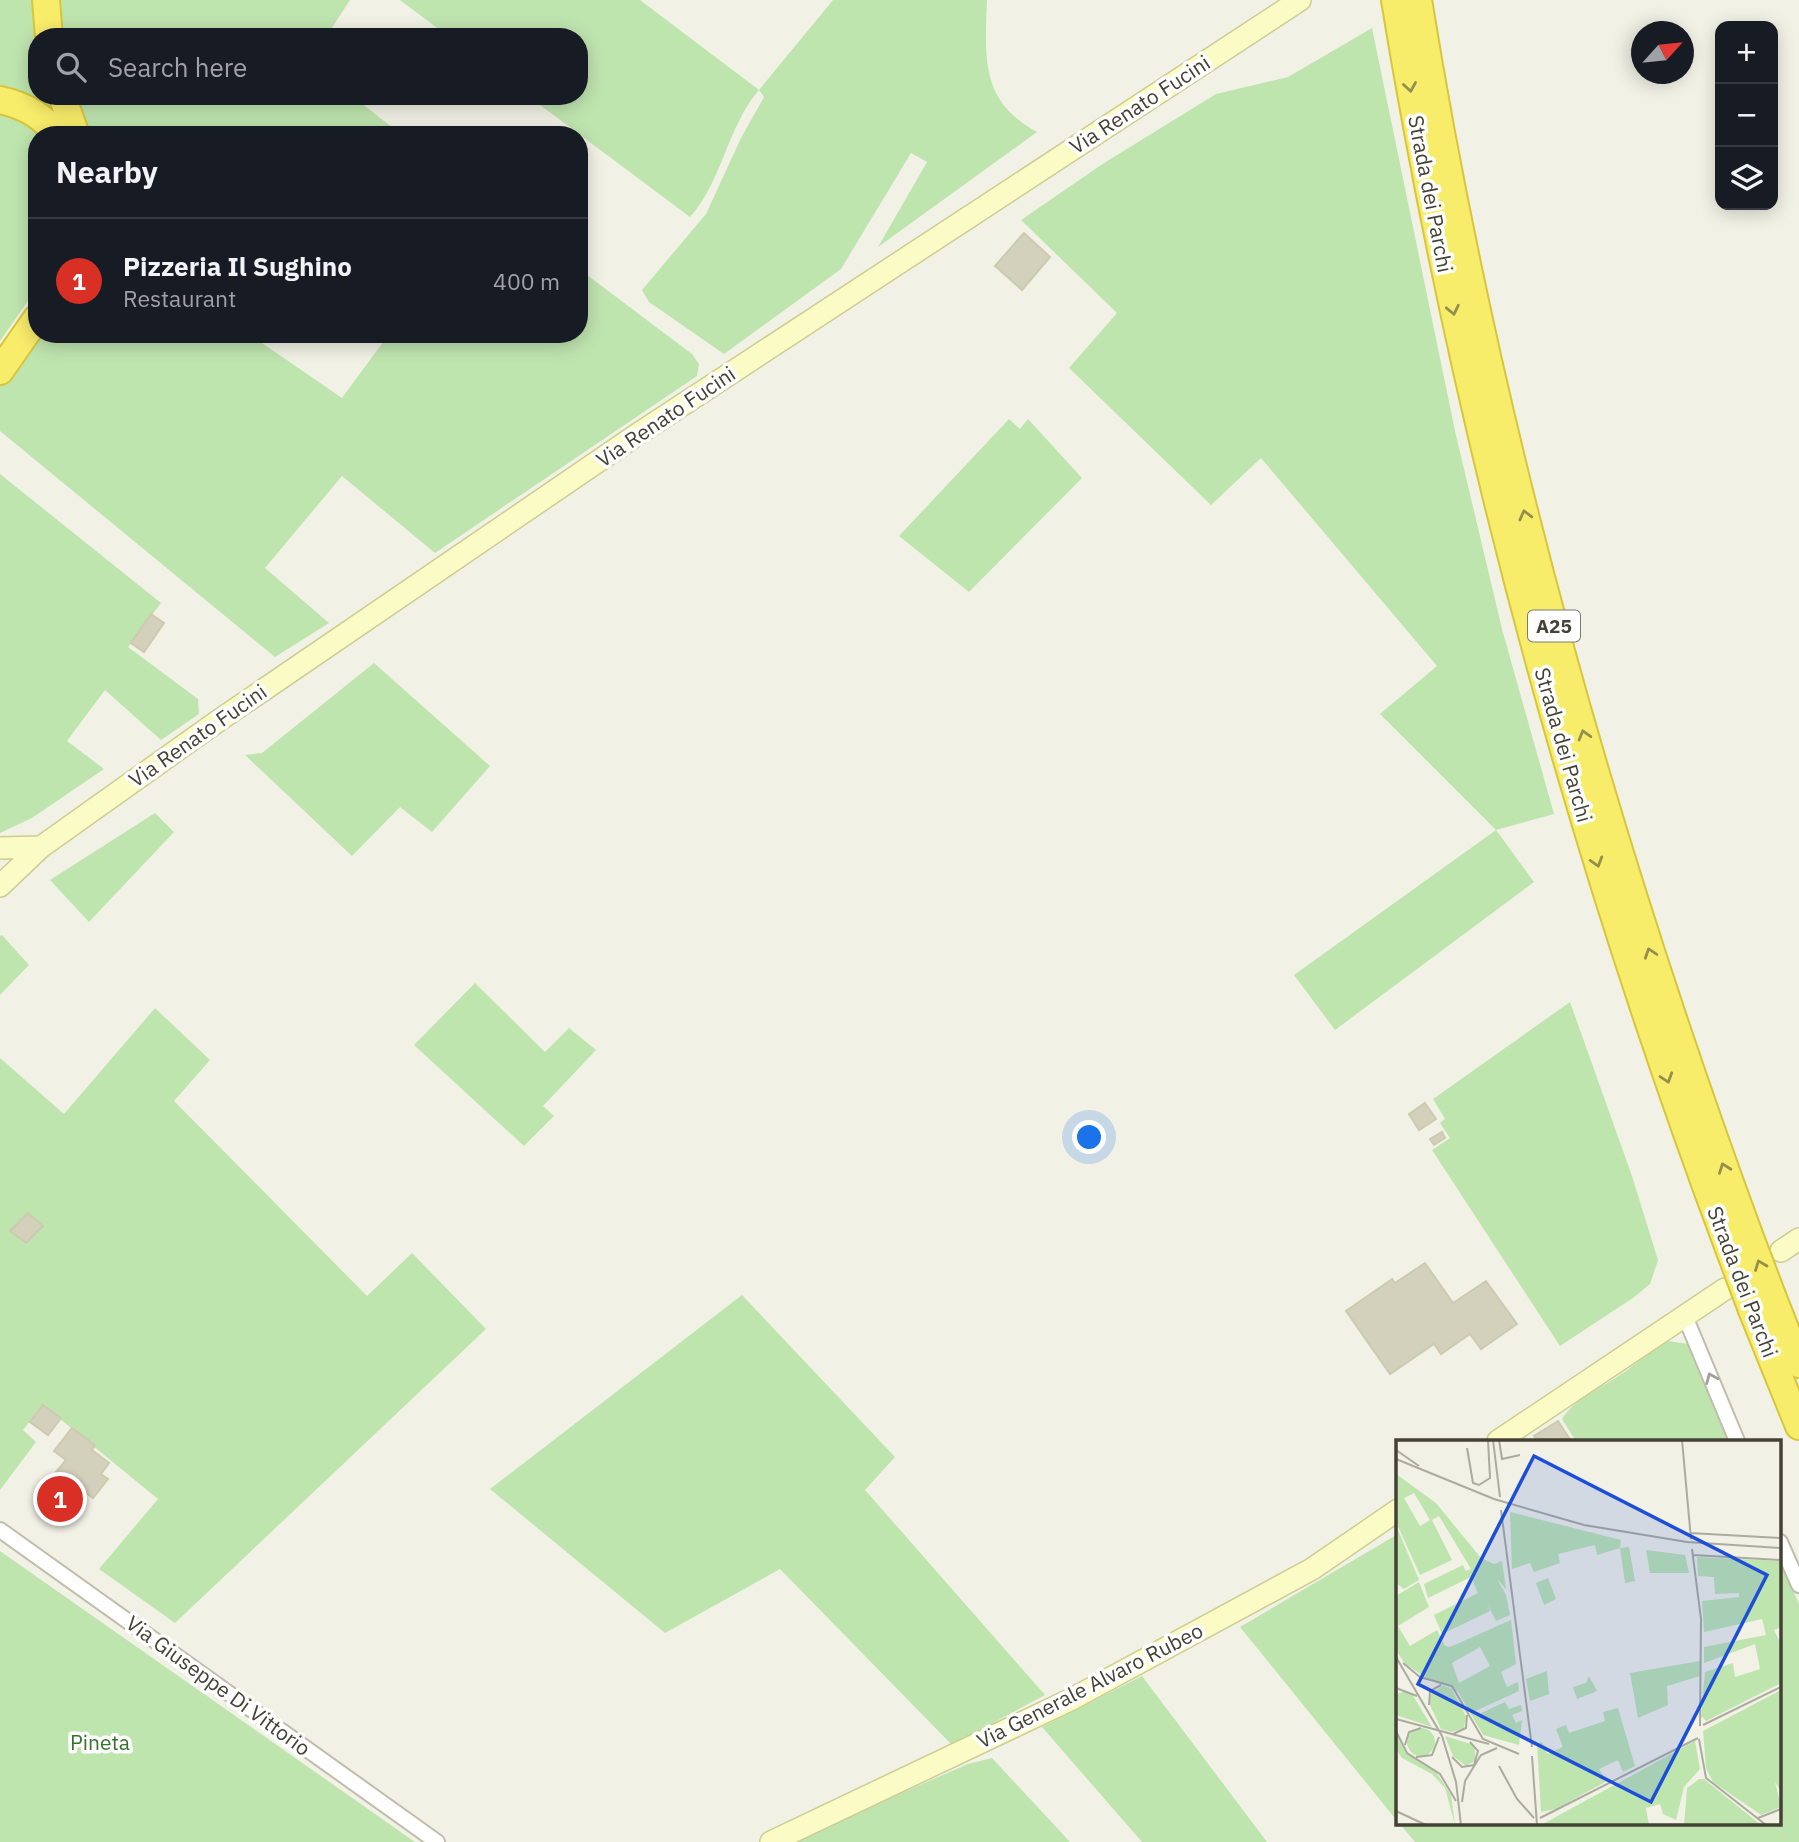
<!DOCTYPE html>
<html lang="en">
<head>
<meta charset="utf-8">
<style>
  body { margin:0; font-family:"IBM Plex Sans",sans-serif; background:#242831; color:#f1f3f6 }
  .controls { position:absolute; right:21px; top:21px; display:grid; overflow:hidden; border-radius:14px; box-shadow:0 4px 18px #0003 }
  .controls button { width:63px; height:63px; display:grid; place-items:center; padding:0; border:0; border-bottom:2px solid #363941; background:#171b24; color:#f1f3f6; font:35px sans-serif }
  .compass { position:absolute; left:1631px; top:21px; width:63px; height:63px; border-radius:50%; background:#171b24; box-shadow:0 4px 18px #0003; rotate:63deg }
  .you { position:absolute; left:1090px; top:1138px; width:24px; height:24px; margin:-18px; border:5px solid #fff; border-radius:50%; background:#1a73e8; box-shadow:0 0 0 10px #1a73e833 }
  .badge { display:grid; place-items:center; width:46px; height:46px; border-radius:50%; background:#d93025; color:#fff; font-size:23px; font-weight:700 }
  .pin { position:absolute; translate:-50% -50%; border:4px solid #fff; box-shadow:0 2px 7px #0006 }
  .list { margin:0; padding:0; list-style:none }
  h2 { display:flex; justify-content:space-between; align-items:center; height:91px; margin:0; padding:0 28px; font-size:30px }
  h2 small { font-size:23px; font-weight:400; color:#9ea1a6 }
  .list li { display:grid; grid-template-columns:46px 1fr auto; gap:21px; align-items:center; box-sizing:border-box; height:126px; padding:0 28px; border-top:2px solid #363941 }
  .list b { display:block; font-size:26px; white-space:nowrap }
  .list p { margin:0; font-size:23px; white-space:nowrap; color:#9ea1a6 }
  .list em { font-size:23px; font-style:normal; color:#9ea1a6 }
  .icon { flex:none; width:38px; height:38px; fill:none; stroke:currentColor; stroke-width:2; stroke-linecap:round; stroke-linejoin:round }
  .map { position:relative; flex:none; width:1799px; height:1842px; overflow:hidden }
  .search { position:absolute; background:#171b24; box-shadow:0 4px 18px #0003; left:28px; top:28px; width:560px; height:77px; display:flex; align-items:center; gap:18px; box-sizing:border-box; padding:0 24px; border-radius:28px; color:#9ea1a6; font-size:26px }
  .panel { position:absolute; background:#171b24; box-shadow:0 4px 18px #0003; left:28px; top:126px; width:560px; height:217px; border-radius:28px }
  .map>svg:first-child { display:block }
  .green { fill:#bfe5af; fill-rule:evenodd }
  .building { fill:#d3d0bb; stroke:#cdcaaf; stroke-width:2 }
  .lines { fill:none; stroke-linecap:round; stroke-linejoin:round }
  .street-casing { stroke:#c0beab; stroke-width:18 }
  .secondary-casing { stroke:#cdcd94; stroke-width:24 }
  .highway-casing { stroke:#d7c63b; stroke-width:30 }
  .street { stroke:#fff; stroke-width:14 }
  .secondary { stroke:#fbfcc5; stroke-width:21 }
  .highway { stroke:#f8ed6b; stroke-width:26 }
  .highway-bridge-casing { stroke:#d7c63b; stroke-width:30; stroke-linecap:butt }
  .highway-bridge { stroke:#f8ed6b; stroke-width:26 }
  .oneway { stroke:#958f4d }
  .oneway2 { stroke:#a2a09a }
  .labels { text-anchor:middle; stroke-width:7; stroke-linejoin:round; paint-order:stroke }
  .shield { fill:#fff; stroke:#7c7b72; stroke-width:2 }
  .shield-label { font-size:19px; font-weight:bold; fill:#444235 }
  .street-label { font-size:21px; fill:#444235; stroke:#fff }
  .park-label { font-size:21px; fill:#34732b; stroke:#fff }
  .inset-road { fill:none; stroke:#acab9f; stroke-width:2 }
  .view { fill:#1d4ed8; fill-opacity:0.15; stroke:#1d4ed8; stroke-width:3.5 }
  .inset-edge { fill:none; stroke:#444235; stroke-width:3.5 }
</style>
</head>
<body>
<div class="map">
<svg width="1799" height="1842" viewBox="0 0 1799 1842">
  <rect width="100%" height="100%" fill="#f2f1e5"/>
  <!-- green -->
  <path class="green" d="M0 0H38L37 96H56L55 116C39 100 23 88 0 87Z
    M56 0H350L326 37H58Z
    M400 0H640L759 90 833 0H987C985 57 980 101 1037 132L878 247 927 162 911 153 841 269 724 354 649 302 642 290 706 214 741 138 764 97 759 90C727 127 723 180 690 217L528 96H579V37H449Z
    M1372 28 1455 431 1502 629 1554 814 1496 830 1534 882 1335 1030 1294 975 1496 830 1380 714 1437 666 1261 458 1211 505 1069 368 1117 313 1021 220 1104 163 1216 94 1288 77Z
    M70 96H352L402 135H85Z
    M0 105 53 135H37V288L0 341Z
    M579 269 692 354 699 364 697 376 435 553 342 476 265 568 329 623 275 657 0 431V385L37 334H249L342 398 389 334H579Z
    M1009 419 1020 429 1028 419 1082 478 969 592 899 536Z
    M0 474 161 603 128 647 198 699 199 714 161 740 105 690 67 741 104 769 32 818 0 833Z
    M374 663 490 766 432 832 400 807 352 856 245 755 262 753Z
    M155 813 174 832 89 922 50 880Z
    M2 935 29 965 0 995V936Z
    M475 983 545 1052 569 1028 596 1050 543 1106 554 1116 524 1146 414 1045Z
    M1570 1002 1632 1176 1658 1260 1650 1284 1633 1298 1560 1346 1432 1150 1450 1138 1440 1123 1445 1119 1433 1099Z
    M155 1008 210 1060 174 1101 367 1296 412 1253 486 1329 175 1623 99 1569 158 1499 43 1405 23 1430 36 1442 0 1490V1058L64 1114ZM28 1213 43 1226 26 1243 11 1230Z
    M742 1295 895 1457 865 1490 1045 1695 952 1745 780 1569 665 1633 490 1489Z
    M1668 1341 1688 1344 1729 1441H1576L1562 1419C1575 1398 1603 1387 1623 1373 1639 1362 1651 1349 1668 1341Z
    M1398 1534V1822L1240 1627Z
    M0 1551 415 1842H0Z
    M1780 1561 1799 1604V1842H1415L1399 1823H1780Z
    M1142 1676 1267 1842H1142L1042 1727Z
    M992 1758 1070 1842H789L968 1764Z"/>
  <!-- building -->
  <path class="building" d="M1024 233 1050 257 1022 290 995 266Z
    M151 614 164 623 144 652 131 643Z
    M1425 1103 1436 1119 1419 1130 1409 1114Z
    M1442 1132 1445 1138 1434 1145 1430 1139Z
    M28 1213 43 1226 26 1243 10 1231Z
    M1425 1263 1453 1303 1486 1281 1517 1324 1481 1349 1470 1334 1441 1354 1434 1344 1390 1374 1346 1311 1392 1279 1395 1283Z
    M43 1405 61 1418 48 1435 30 1422Z
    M1558 1421 1571 1441H1538L1534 1436Z
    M72 1428 95 1445 92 1450 109 1463 101 1474 108 1479 93 1498 85 1492 76 1503 53 1485 60 1475 56 1472 66 1460 54 1451Z"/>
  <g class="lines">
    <!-- street casing -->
    <g class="street-casing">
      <path id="street" d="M1684 1314 1737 1441
        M0 1530 437 1842
        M1780 1542 1799 1585"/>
    </g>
    <!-- secondary casing -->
    <g class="secondary-casing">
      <path id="secondary" d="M0 848 41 847
        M0 886 41 847 218 721 638 434 1300 0
        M1781 1251 1799 1239
        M1498 1441 1725 1289
        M771 1842 1072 1699 1312 1569 1398 1510"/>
    </g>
    <!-- highway casing -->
    <g class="highway-casing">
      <path id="highway" d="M46 0 49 37
        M1395 0C1465 426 1577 842 1728 1246
        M1418 0C1486 421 1601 832 1748 1232
        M62 96 76 135
        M0 100C23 105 43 115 57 135
        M0 371 37 318
        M1773 1298 1799 1364
        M1752 1310 1799 1426"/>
    </g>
    <!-- street -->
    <use href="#street" class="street"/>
    <!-- secondary -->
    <use href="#secondary" class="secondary"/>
    <!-- highway -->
    <use href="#highway" class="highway"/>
    <!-- highway-bridge casing -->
    <g class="highway-bridge-casing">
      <path id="highway-bridge" d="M1748 1232 1773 1298
        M1728 1246 1752 1310"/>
    </g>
    <!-- highway-bridge -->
    <use href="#highway-bridge" class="highway-bridge"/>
  </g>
  <!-- one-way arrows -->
  <defs><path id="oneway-chevron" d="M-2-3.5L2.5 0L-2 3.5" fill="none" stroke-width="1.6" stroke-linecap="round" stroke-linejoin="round" transform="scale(1.75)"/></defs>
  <g class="oneway">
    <use href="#oneway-chevron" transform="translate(1410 87) rotate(81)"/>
    <use href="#oneway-chevron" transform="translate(1453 310) rotate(78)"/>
    <use href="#oneway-chevron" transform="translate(1525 515) rotate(-104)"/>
    <use href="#oneway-chevron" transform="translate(1584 735) rotate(-106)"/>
    <use href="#oneway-chevron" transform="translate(1597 862) rotate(73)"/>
    <use href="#oneway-chevron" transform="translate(1650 953) rotate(-108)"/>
    <use href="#oneway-chevron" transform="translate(1667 1078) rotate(72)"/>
    <use href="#oneway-chevron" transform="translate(1724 1168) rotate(-110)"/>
    <use href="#oneway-chevron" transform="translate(1760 1265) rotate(-111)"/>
  </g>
  <use class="oneway2" href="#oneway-chevron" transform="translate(1711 1378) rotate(-113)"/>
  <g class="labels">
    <!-- shield labels -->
    <rect class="shield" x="1528" y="610.5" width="52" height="31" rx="5"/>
    <g class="shield-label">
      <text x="1554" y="633">A25</text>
    </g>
    <!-- street labels -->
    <g class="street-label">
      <text transform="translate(1140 105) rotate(-33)" y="7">Via Renato Fucini</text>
      <text transform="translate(1430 194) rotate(79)" y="7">Strada dei Parchi</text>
      <text transform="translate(666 417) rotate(-34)" y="7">Via Renato Fucini</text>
      <text transform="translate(198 736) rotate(-35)" y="7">Via Renato Fucini</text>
      <text transform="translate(1563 745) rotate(74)" y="7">Strada dei Parchi</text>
      <text transform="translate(1742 1282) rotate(69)" y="7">Strada dei Parchi</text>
      <text transform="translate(218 1686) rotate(36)" y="7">Via Giuseppe Di Vittorio</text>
      <text transform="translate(1090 1686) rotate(-27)" y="7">Via Generale Alvaro Rubeo</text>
    </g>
    <!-- park labels -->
    <g class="park-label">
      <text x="100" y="1750">Pineta</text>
    </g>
  </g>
  <!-- overview -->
  <g transform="translate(1396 1440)">
    <rect width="385" height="385" fill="#f2f1e5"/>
    <path d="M0 34 40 63 85 118 98 124 106 121 110 149 101 139 110 155 114 175 100 181 92 165 94 171 46 194 38 175 82 153 75 137 32 158 28 144 67 125 70 131 75 129 43 76 36 80 56 120 24 135 0 82ZM18 53 34 80 24 86 8 58ZM114 72 225 100 224 108 233 107 239 141 229 143 224 108 201 115 199 105 162 114 164 123 138 132 134 123 116 129ZM0 85 23 140 8 149 0 143ZM250 110 289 115 293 133H254ZM301 117 385 121V187L378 190 385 204V243L310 281 305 276 309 232 337 223 339 237 364 229 359 204 308 223V207L370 195 366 179 308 192 306 161 343 157V153L319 154 318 137 302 136ZM152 138 160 159 148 165 140 143ZM23 142 33 167 2 186 14 206 41 190 49 206 54 207 115 180 120 224 105 232 111 247 122 242 123 251 77 272 79 276 109 262 113 269 125 265 126 271 116 275 120 283 126 280 123 305 87 295 62 252 34 240 9 224 0 210V156ZM84 207 94 226 63 243 56 223ZM304 221V236L271 246 272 265 242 278 234 233ZM151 231 153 254 134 261 130 239ZM193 236 201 251 181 259 177 247 190 243ZM48 245 55 248 70 276 68 288 56 292 45 289 33 263V255ZM385 250V351L379 342 385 367 365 375 317 342 310 328 307 291ZM7 252 16 254 36 287 0 275V254ZM222 268 239 326 227 332 222 320 203 329 211 341 160 369 145 372 141 304 146 302 151 314 167 307 160 289 170 285 173 293 209 281 207 272ZM11 302a14 14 0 1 1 28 0a14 14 0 1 1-28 0ZM0 293 9 312 39 330 55 355 59 385 49 348 36 334 6 318 0 310ZM49 296 78 305 80 320 70 326 57 316ZM299 301 304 329 288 347 280 380 267 374 264 364 250 368 253 385H145ZM303 339H308L365 385H288L291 348Z" fill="#bfe5af" fill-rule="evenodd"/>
    <path class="inset-road" d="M97 0 104 57M103 0 106 19 124 15M286 0 295 99M71 8 77 43 83 45 94 38 92 0M0 10 23 26M0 19 98 59 188 85 291 102 385 108M105 70 136 307M294 93 385 98M296 109 305 179 304 286M297 115 385 120M0 217 46 296 60 342 65 385M7 223 24 237 56 246 87 299 123 314M0 248 21 256M33 265 34 251 45 245M0 279 93 304M307 285 385 247M0 291 11 313 44 334 60 361M57 294 70 288 71 275M303 299 310 338 370 385M9 305 13 292 25 288M136 316 141 385M20 317 36 315 43 297M56 317 66 327 78 325 82 311 74 302M103 326 121 359 138 378M66 362 69 341 85 315 101 308M0 371 30 385M144 378 302 298M362 378 385 369"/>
    <path class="view" d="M138 16 371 135 255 362 22 244Z"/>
    <rect width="385" height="385" class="inset-edge"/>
  </g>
</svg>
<div class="controls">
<button>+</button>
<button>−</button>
<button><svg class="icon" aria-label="layers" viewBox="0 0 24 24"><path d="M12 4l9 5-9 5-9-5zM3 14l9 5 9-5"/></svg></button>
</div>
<svg class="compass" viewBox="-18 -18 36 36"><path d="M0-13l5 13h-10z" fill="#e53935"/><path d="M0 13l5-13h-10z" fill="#9ea1a6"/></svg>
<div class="you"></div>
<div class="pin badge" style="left:60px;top:1499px">1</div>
<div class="search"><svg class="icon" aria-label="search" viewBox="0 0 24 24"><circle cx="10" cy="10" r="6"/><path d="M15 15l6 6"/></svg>Search here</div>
<section class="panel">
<h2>Nearby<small></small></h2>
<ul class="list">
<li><span class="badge">1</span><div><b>Pizzeria Il Sughino</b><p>Restaurant</p></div><em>400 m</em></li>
</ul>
</section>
</div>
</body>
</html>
